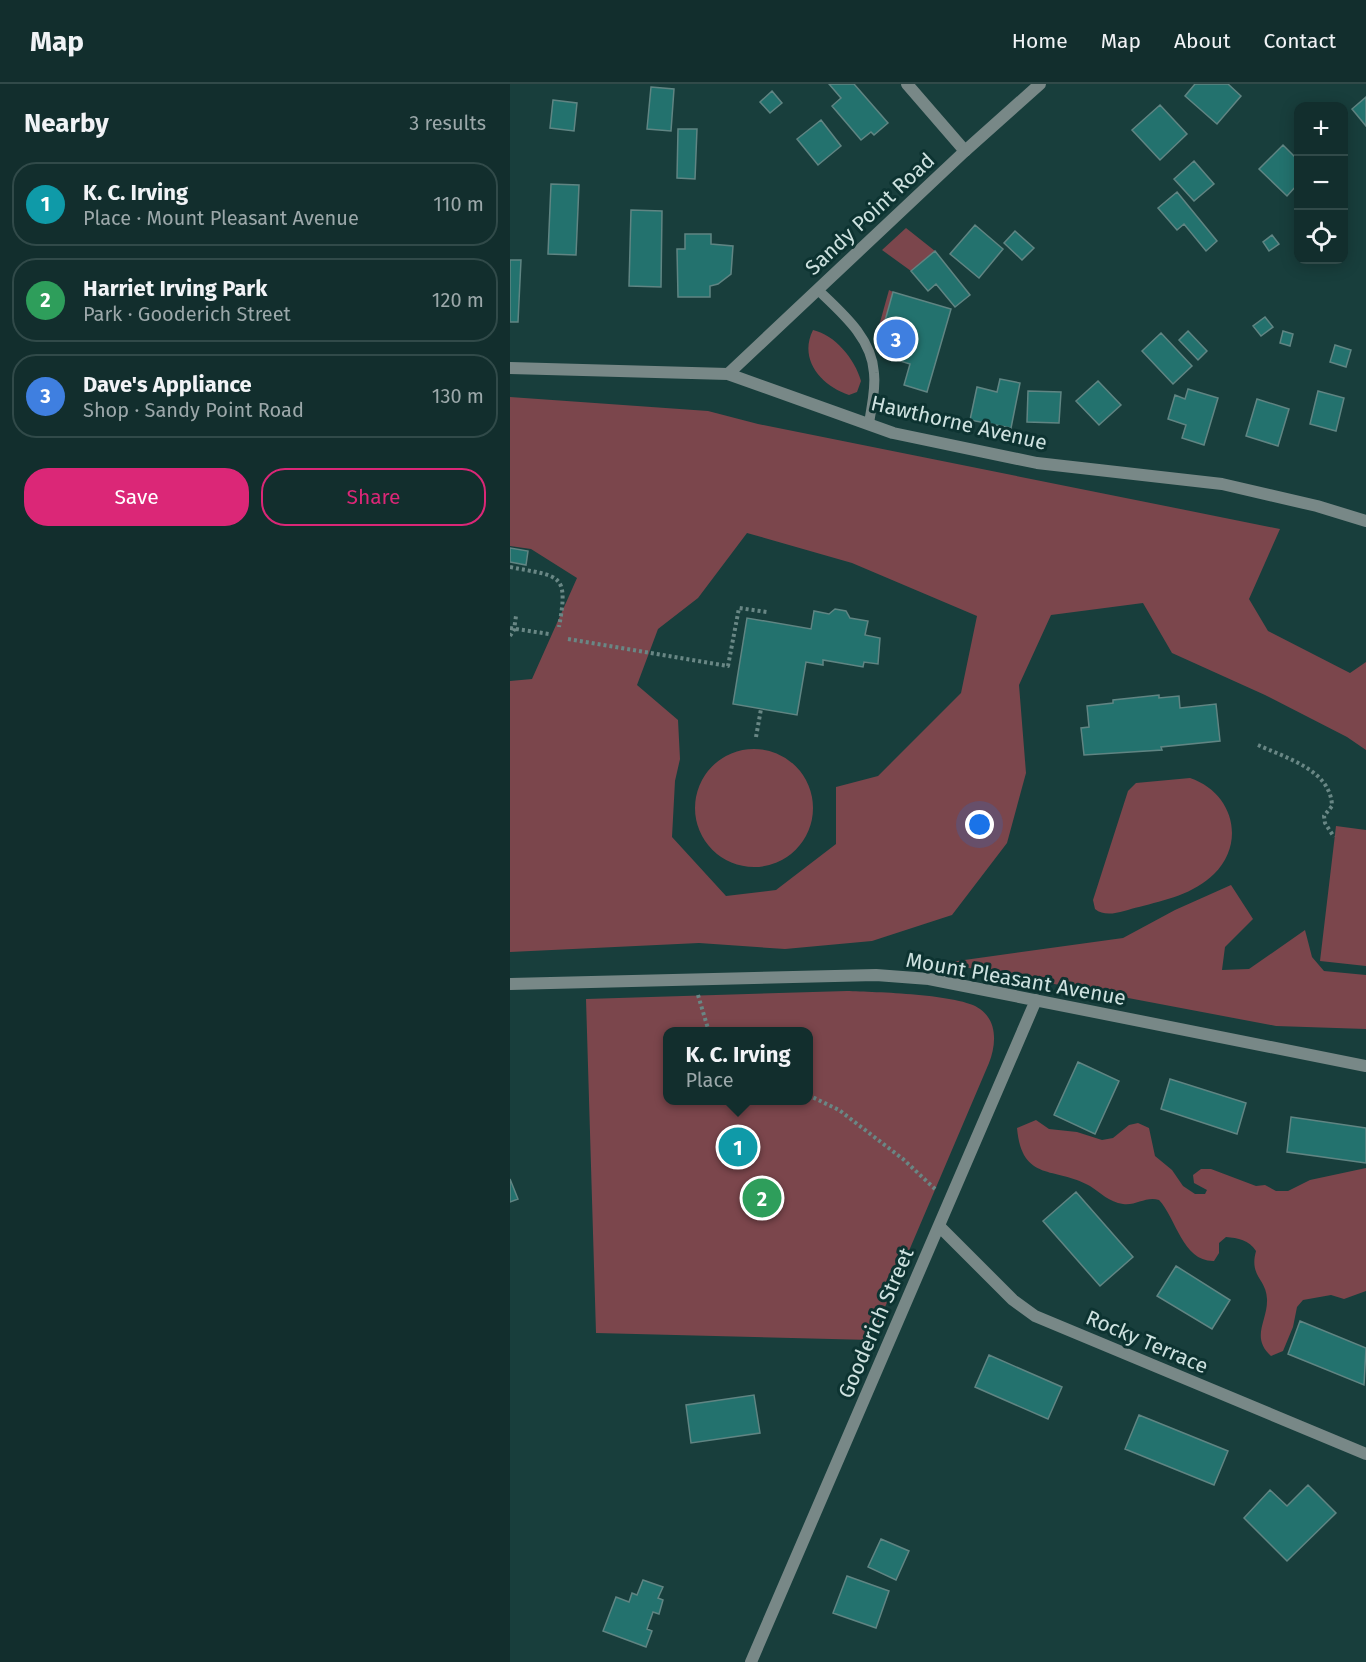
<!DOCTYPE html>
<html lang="en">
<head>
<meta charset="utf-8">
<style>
  body { margin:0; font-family:"Fira Sans",sans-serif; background:#1f3a39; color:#f1f3f6 }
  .controls { position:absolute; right:18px; top:18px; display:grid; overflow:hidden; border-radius:12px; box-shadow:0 3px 15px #0003 }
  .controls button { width:54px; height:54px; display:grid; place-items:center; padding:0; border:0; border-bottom:2px solid #314a49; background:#122e2d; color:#f1f3f6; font:30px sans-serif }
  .you { position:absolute; left:470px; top:741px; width:21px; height:21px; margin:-15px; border:4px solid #fff; border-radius:50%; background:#1a73e8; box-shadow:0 0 0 9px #1a73e833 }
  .badge { display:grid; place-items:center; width:39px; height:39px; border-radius:50%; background:#db2777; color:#fff; font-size:20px; font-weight:700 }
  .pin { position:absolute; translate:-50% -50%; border:3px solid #fff; box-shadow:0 2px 6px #0006 }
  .popup { position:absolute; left:153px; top:943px; width:150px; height:78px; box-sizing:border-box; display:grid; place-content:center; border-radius:12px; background:#122e2d; filter:drop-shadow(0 2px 4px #0005); font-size:20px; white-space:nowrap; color:#9ca8aa }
  .popup b { font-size:22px; color:#f1f3f6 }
  .popup::after { content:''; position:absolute; left:50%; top:100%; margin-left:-12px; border:12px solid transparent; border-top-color:#122e2d }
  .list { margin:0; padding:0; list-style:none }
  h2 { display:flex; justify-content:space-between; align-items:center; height:78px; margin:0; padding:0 24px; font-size:26px }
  h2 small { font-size:20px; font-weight:400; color:#9ca8aa }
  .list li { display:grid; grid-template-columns:39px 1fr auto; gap:18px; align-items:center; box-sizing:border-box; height:84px; margin:0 12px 12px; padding:0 12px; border:2px solid #314a49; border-radius:24px }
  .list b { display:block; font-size:22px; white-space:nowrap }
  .list p { margin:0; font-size:20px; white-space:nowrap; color:#9ca8aa }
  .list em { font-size:20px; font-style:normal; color:#9ca8aa }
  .actions { display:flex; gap:12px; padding:18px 24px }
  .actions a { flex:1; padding:14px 0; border:2px solid #db2777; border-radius:24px; text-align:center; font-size:21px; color:#db2777 }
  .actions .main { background:#db2777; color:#fff }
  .icon { flex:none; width:33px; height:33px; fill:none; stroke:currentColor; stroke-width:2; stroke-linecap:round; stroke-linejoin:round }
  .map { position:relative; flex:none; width:856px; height:1578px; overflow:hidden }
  header { display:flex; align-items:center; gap:36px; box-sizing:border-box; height:84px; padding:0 30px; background:#122e2d; border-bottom:2px solid #314a49 }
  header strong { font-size:28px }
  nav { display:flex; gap:33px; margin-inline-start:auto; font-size:21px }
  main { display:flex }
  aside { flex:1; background:#122e2d }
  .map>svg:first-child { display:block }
  .green { fill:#7b464c; fill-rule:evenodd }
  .building { fill:#23726e; stroke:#608583; stroke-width:1.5 }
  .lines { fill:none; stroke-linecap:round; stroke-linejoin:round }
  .path { stroke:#698785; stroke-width:4; stroke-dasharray:3 3; stroke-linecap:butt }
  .service { stroke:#788887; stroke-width:10 }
  .minor { stroke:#788887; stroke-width:12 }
  .tertiary { stroke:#788887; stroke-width:12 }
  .labels { text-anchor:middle; stroke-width:6; stroke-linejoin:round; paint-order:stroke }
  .street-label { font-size:21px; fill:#cee2e0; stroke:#0d3331 }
</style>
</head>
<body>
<header>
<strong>Map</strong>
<nav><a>Home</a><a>Map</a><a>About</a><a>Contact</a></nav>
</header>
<main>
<aside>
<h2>Nearby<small>3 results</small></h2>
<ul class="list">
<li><span class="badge" style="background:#0f9aa8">1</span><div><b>K. C. Irving</b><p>Place · Mount Pleasant Avenue</p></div><em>110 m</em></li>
<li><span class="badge" style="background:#2e9e5b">2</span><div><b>Harriet Irving Park</b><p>Park · Gooderich Street</p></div><em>120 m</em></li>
<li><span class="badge" style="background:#3f7fe0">3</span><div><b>Dave's Appliance</b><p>Shop · Sandy Point Road</p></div><em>130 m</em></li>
</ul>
<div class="actions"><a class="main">Save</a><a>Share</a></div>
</aside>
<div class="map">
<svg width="856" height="1578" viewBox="0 0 856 1578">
  <rect width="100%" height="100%" fill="#183e3c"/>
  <!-- green -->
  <path class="green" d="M396 144 425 167 401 187 372 166Z
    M379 206 383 208 370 257 367 249Z
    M303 246C325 251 345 275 351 297L347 308 339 311C312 302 288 276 303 246Z
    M0 313 198 327 248 340 770 445 739 515 758 547 840 589 856 578V666L837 653 755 611 662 569 633 519 541 531 509 601 516 689 497 759 442 831 362 857 275 865 189 859 0 868V597L22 595 67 494 21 465 0 462ZM237 449 342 479 467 532 451 609 368 692 326 703V760L266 806 216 812 162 753 165 697 170 675 168 636 127 601 148 545 188 514Z
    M185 724a59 59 0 1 1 118 0a59 59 0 1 1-118 0Z
    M680 694C722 708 737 757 704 790 684 810 655 816 629 823 615 826 597 835 585 825L583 816 618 707 626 699Z
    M826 742 856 746V882L810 877Z
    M721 801 743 835 715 863 712 886 739 885 795 846 802 873 814 887 856 891V945L766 942 433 879 613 854 665 826Z
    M337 907C364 908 451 910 470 925 488 938 486 961 479 979L361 1256 86 1249 76 915ZM158 948H298V1016H158Z
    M526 1036 539 1045 567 1048 592 1056 603 1054 619 1041 628 1039 639 1044 645 1072 662 1086 673 1102 685 1110H695L697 1106 684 1099 683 1091 691 1085H701L746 1102 755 1101 766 1107H778L800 1096 856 1084V1207L834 1215 821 1211 793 1216 787 1223 783 1243 773 1267 761 1272C740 1253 758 1237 757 1215 756 1194 739 1193 746 1167 739 1156 728 1154 716 1153L709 1159V1169L704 1177C673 1178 666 1134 649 1116 636 1112 626 1122 613 1120 599 1118 591 1109 580 1102 545 1082 512 1099 507 1044Z"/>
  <!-- building -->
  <path class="building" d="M319 0H344L378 39 364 51 361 48 351 56 322 22 331 14Z
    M685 0H718L731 12 707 40 675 12Z
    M141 3 164 5 161 47 137 45Z
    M262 7 272 19 260 29 250 18Z
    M856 13V42L842 25Z
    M43 16 67 19 64 47 40 44Z
    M650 21 677 50 650 76 622 46Z
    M311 36 331 62 308 81 287 55Z
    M168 45H187L185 95 167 94Z
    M773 61 788 76V100L777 112 749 85Z
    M684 77 704 100 684 117 664 95Z
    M41 100 69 101 66 171 38 170Z
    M667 108 707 157 696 167 674 140 667 146 648 124Z
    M121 126 152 127 151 203 119 202Z
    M465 141 493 165 469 194 440 170Z
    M505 147 524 164 512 176 494 159Z
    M175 150H201V160L223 162 221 190 208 200 200 202V213H168L167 165H175Z
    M762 151 769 160 759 167 753 158Z
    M425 167 460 211 445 223 426 200 418 207 401 187Z
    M0 176H11L8 238H0Z
    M383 208 441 225 417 308 394 301 400 280 380 274 371 251Z
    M755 233 763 243 751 252 743 242Z
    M678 247 697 267 688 276 669 256Z
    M773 247 783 250 780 262 770 259Z
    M651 249 682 282 663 300 632 267Z
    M825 261 841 266 836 283 820 278Z
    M490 295 510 299 501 344 460 336 467 303 487 308Z
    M588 297 611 321 589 341 566 317Z
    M678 305 708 314 694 361 672 354 676 341 658 335 665 311 675 315Z
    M518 307 551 308 549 339 517 338Z
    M808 307 834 314 826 347 800 340Z
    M747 315 779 325 768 362 736 352Z
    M0 464 18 467 16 481 0 478Z
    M325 525 336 527 340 534 358 537 355 551 370 554 368 580 354 578 353 583 313 576V581L296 578 287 631 223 620 237 534 301 545 304 527 319 530Z
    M649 611V614L669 612 670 624 706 620 710 657 651 663 652 666 574 671 571 644 579 643 577 622 603 619V616Z
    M568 978 609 997 585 1050 544 1031Z
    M660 995 736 1019 727 1050 651 1025Z
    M781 1033 856 1044V1079L777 1068Z
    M0 1095 8 1115 0 1118Z
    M566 1108 623 1173 590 1202 533 1137Z
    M666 1182 720 1216 702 1245 647 1212Z
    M790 1237 856 1264 854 1301 778 1270Z
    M479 1271 552 1303 538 1335 465 1303Z
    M244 1311 250 1349 181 1359 176 1321Z
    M629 1331 718 1367 704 1401 615 1365Z
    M798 1401 826 1429 777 1477 734 1434 760 1406 777 1422Z
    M371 1455 399 1467 386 1496 358 1483Z
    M337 1492 379 1507 366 1544 323 1529Z
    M133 1496 153 1503 148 1514 153 1516 149 1530 143 1528 137 1545 142 1547 136 1563 93 1547 106 1513 119 1518 122 1509 127 1511Z"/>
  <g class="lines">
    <!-- path -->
    <path class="path" d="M0 483C50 493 59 488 49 543
      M0 544 39 550
      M0 552 4 546 6 532
      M58 555 218 582 229 524 257 528
      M246 653 251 625
      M748 661C776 674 821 686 822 722L814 732 815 739 824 753
      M188 911 199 948
      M298 1011 329 1026 393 1075 425 1105"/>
    <!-- service -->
    <path class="service" d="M308 206C332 229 362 254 364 289 366 306 361 324 359 340"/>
    <!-- minor -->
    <path class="minor" d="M397 0 455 67
      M0 900 366 891 419 895 856 982
      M429 1142 503 1216 525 1232 856 1370
      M241 1578 526 916"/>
    <!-- tertiary -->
    <path class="tertiary" d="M0 284 218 290 383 349 527 379 712 400 807 422 856 437
      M218 290 455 67 530 0"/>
  </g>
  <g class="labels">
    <!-- street labels -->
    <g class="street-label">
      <text transform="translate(360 130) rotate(-43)" y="7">Sandy Point Road</text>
      <text transform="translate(449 339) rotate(13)" y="7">Hawthorne Avenue</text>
      <text transform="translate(506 895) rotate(10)" y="7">Mount Pleasant Avenue</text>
      <text transform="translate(366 1239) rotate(-67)" y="7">Gooderich Street</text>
      <text transform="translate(637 1258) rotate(23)" y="7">Rocky Terrace</text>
    </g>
  </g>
</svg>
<div class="controls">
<button>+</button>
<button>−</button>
<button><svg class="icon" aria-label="locate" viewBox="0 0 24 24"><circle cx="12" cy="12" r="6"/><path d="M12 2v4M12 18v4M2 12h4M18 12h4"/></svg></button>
</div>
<div class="you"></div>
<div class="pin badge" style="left:228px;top:1063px;background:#0f9aa8">1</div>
<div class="popup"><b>K. C. Irving</b>Place</div>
<div class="pin badge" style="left:252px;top:1114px;background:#2e9e5b">2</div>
<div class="pin badge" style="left:386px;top:255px;background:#3f7fe0">3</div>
</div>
</main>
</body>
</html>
